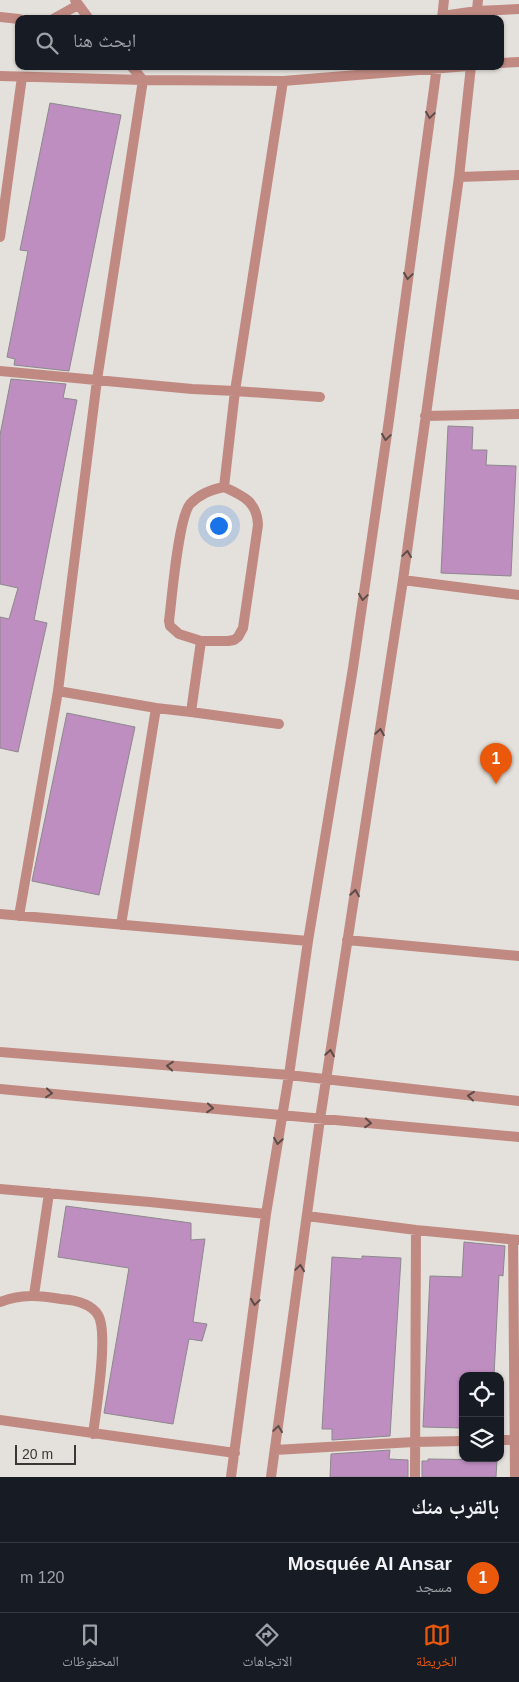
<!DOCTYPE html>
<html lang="ar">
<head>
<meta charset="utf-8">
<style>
  body { margin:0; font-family:Arial,"Noto Naskh Arabic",sans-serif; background:#20242c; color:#f1f3f6; direction:rtl }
  .controls { position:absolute; right:15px; bottom:15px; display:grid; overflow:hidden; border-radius:10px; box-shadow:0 1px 4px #0004 }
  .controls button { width:45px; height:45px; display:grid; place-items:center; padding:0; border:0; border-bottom:1px solid #363941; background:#171b24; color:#f1f3f6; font:25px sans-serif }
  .scale { position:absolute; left:15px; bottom:12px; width:61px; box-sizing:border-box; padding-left:5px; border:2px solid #3a3836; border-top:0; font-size:14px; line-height:18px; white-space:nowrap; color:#3a3836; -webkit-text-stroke:4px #e4e0db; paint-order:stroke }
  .you { position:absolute; left:218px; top:525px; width:18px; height:18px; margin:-12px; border:4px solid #fff; border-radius:50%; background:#1a73e8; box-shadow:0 0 0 8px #1a73e833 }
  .badge { display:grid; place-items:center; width:32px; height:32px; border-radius:50%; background:#ea580c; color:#fff; font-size:16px; font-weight:700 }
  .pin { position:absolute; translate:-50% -41px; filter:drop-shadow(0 1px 2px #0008) }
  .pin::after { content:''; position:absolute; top:26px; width:18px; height:15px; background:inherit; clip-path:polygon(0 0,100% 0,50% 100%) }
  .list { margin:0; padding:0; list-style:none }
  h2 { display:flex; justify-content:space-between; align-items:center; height:65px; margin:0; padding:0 20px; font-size:21px }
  h2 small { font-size:16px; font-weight:400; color:#9ea1a6 }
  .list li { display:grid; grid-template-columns:32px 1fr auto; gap:15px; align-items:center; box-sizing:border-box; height:70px; padding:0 20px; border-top:1px solid #363941 }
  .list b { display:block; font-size:19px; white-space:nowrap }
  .list p { margin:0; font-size:16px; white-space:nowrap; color:#9ea1a6 }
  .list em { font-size:16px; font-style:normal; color:#9ea1a6 }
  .icon { flex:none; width:28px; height:28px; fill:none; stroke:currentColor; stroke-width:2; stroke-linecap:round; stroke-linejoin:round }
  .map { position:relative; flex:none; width:519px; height:1477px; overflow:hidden; direction:ltr }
  .search { position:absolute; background:#171b24; box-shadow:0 1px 4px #0004; left:15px; right:15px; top:15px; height:55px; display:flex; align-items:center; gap:12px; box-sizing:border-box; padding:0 18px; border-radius:10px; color:#9ea1a6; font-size:19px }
  .sheet { height:135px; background:#171b24 }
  nav { display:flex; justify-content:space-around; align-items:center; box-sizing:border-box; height:70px; border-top:1px solid #363941; background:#171b24; font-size:14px; color:#9ea1a6 }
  nav a { display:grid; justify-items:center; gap:2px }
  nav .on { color:#ea580c }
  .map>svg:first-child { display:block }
  .building { fill:#be8ec0; stroke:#8c888d }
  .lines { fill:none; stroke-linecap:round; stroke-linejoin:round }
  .street { stroke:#c08a82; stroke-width:10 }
  .oneway { stroke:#5c4c49 }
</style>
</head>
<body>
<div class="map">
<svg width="519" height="1477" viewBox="0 0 519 1477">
  <rect width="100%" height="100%" fill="#e4e0db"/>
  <!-- building -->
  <path class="building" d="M50 103 121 115 69 371 14 365 15 359 7 357 28 251 20 250Z
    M11 379 66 384 63 398 77 400 34 620 47 623 18 752 0 748V617L9 619 18 588 0 584V435Z
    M448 426 473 427 472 450H487L486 465 516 466 511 576 441 573Z
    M67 713 135 727 99 895 32 881Z
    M66 1206 191 1223V1240L205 1239 193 1322 207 1324 202 1341 189 1339 173 1424 104 1413 129 1268 58 1257Z
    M464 1242 505 1246 503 1276 499 1275 494 1376H463V1428L423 1427 430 1276 462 1277Z
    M362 1256 401 1258 390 1436 332 1440V1429H322L332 1257 362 1259Z
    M390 1450 389 1459 408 1460V1477H330L331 1454Z
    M428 1459 497 1460 496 1477H422V1461H428Z"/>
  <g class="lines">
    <!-- street -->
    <path class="street" d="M75 0 89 19
      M442 16 477 11 519 9
      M0 17 19 19
      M53 19 78 5
      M442 19 444 0
      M476 19 478 0
      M500 63 519 62
      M0 76 143 80 283 81 468 66
      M459 177 519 175
      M0 237 22 77
      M0 371 192 389 235 391 320 397
      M425 416 519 414
      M224 487 235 391 283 81
      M224 487C244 496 257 502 258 525L243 628 238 637 234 640 228 641H201L179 634 170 626 169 621C172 598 178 519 190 504 200 494 210 490 224 487Z
      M403 580 519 595
      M58 691 156 708 191 712 279 724
      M191 712 201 641
      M0 914 308 941
      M19 916 58 691 97 380 143 80 131 66
      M121 925 156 708
      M347 940 519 956
      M0 1052 289 1075 519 1101
      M0 1089 519 1137
      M0 1189 150 1202 266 1214
      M307 1216 416 1230 519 1240
      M513 1240 515 1477
      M34 1295 49 1193
      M0 1302C22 1294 38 1295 61 1299 74 1300 91 1303 98 1315 109 1332 96 1411 93 1434
      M0 1420 235 1453
      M500 1440H519
      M275 1450 414 1442 463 1441
      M231 1477 266 1214 289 1075 308 941 353 668 389 420 437 66
      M271 1477 320 1119 403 580 459 177 471 66
      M415 1477 416 1230"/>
  </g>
  <!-- one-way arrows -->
  <defs><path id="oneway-chevron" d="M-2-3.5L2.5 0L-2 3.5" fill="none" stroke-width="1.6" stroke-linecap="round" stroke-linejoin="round" transform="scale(1.25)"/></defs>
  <g class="oneway">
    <use href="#oneway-chevron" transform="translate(430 115) rotate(98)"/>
    <use href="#oneway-chevron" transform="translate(408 276) rotate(98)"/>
    <use href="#oneway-chevron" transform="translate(386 437) rotate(98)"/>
    <use href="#oneway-chevron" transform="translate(407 554) rotate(-82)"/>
    <use href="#oneway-chevron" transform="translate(363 597) rotate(98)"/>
    <use href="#oneway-chevron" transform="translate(380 732) rotate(-81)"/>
    <use href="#oneway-chevron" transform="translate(355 893) rotate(-81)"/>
    <use href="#oneway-chevron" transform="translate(330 1053) rotate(-81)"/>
    <use href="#oneway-chevron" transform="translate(170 1066) rotate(-175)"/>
    <use href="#oneway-chevron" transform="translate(49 1093) rotate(5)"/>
    <use href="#oneway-chevron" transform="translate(471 1096) rotate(-174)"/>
    <use href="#oneway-chevron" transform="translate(210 1108) rotate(5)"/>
    <use href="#oneway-chevron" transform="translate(368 1123) rotate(5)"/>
    <use href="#oneway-chevron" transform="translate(278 1141) rotate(99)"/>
    <use href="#oneway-chevron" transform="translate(300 1268) rotate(-82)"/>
    <use href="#oneway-chevron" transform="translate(255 1302) rotate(98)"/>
    <use href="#oneway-chevron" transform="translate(278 1429) rotate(-82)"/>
  </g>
</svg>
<div class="controls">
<button><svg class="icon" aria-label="locate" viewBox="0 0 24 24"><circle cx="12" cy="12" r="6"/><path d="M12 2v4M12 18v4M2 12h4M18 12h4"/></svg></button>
<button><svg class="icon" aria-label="layers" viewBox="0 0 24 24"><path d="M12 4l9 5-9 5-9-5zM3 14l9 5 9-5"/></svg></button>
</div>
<div class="scale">20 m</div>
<div class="you"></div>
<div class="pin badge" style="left:496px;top:784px">1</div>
<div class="search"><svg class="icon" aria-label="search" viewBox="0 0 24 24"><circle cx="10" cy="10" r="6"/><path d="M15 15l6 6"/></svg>ابحث هنا</div>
</div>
<section class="sheet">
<h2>بالقرب منك<small></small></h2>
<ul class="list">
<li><span class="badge">1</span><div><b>Mosquée Al Ansar</b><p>مسجد</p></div><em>120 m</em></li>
</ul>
</section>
<nav>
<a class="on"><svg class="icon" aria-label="map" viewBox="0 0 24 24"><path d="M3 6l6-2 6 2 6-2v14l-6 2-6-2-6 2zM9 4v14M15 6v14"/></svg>الخريطة</a>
<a><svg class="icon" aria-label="directions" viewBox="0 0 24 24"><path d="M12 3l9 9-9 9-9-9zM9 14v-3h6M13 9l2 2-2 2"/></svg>الاتجاهات</a>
<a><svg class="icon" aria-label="saved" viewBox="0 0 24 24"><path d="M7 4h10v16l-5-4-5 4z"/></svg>المحفوظات</a>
</nav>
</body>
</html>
